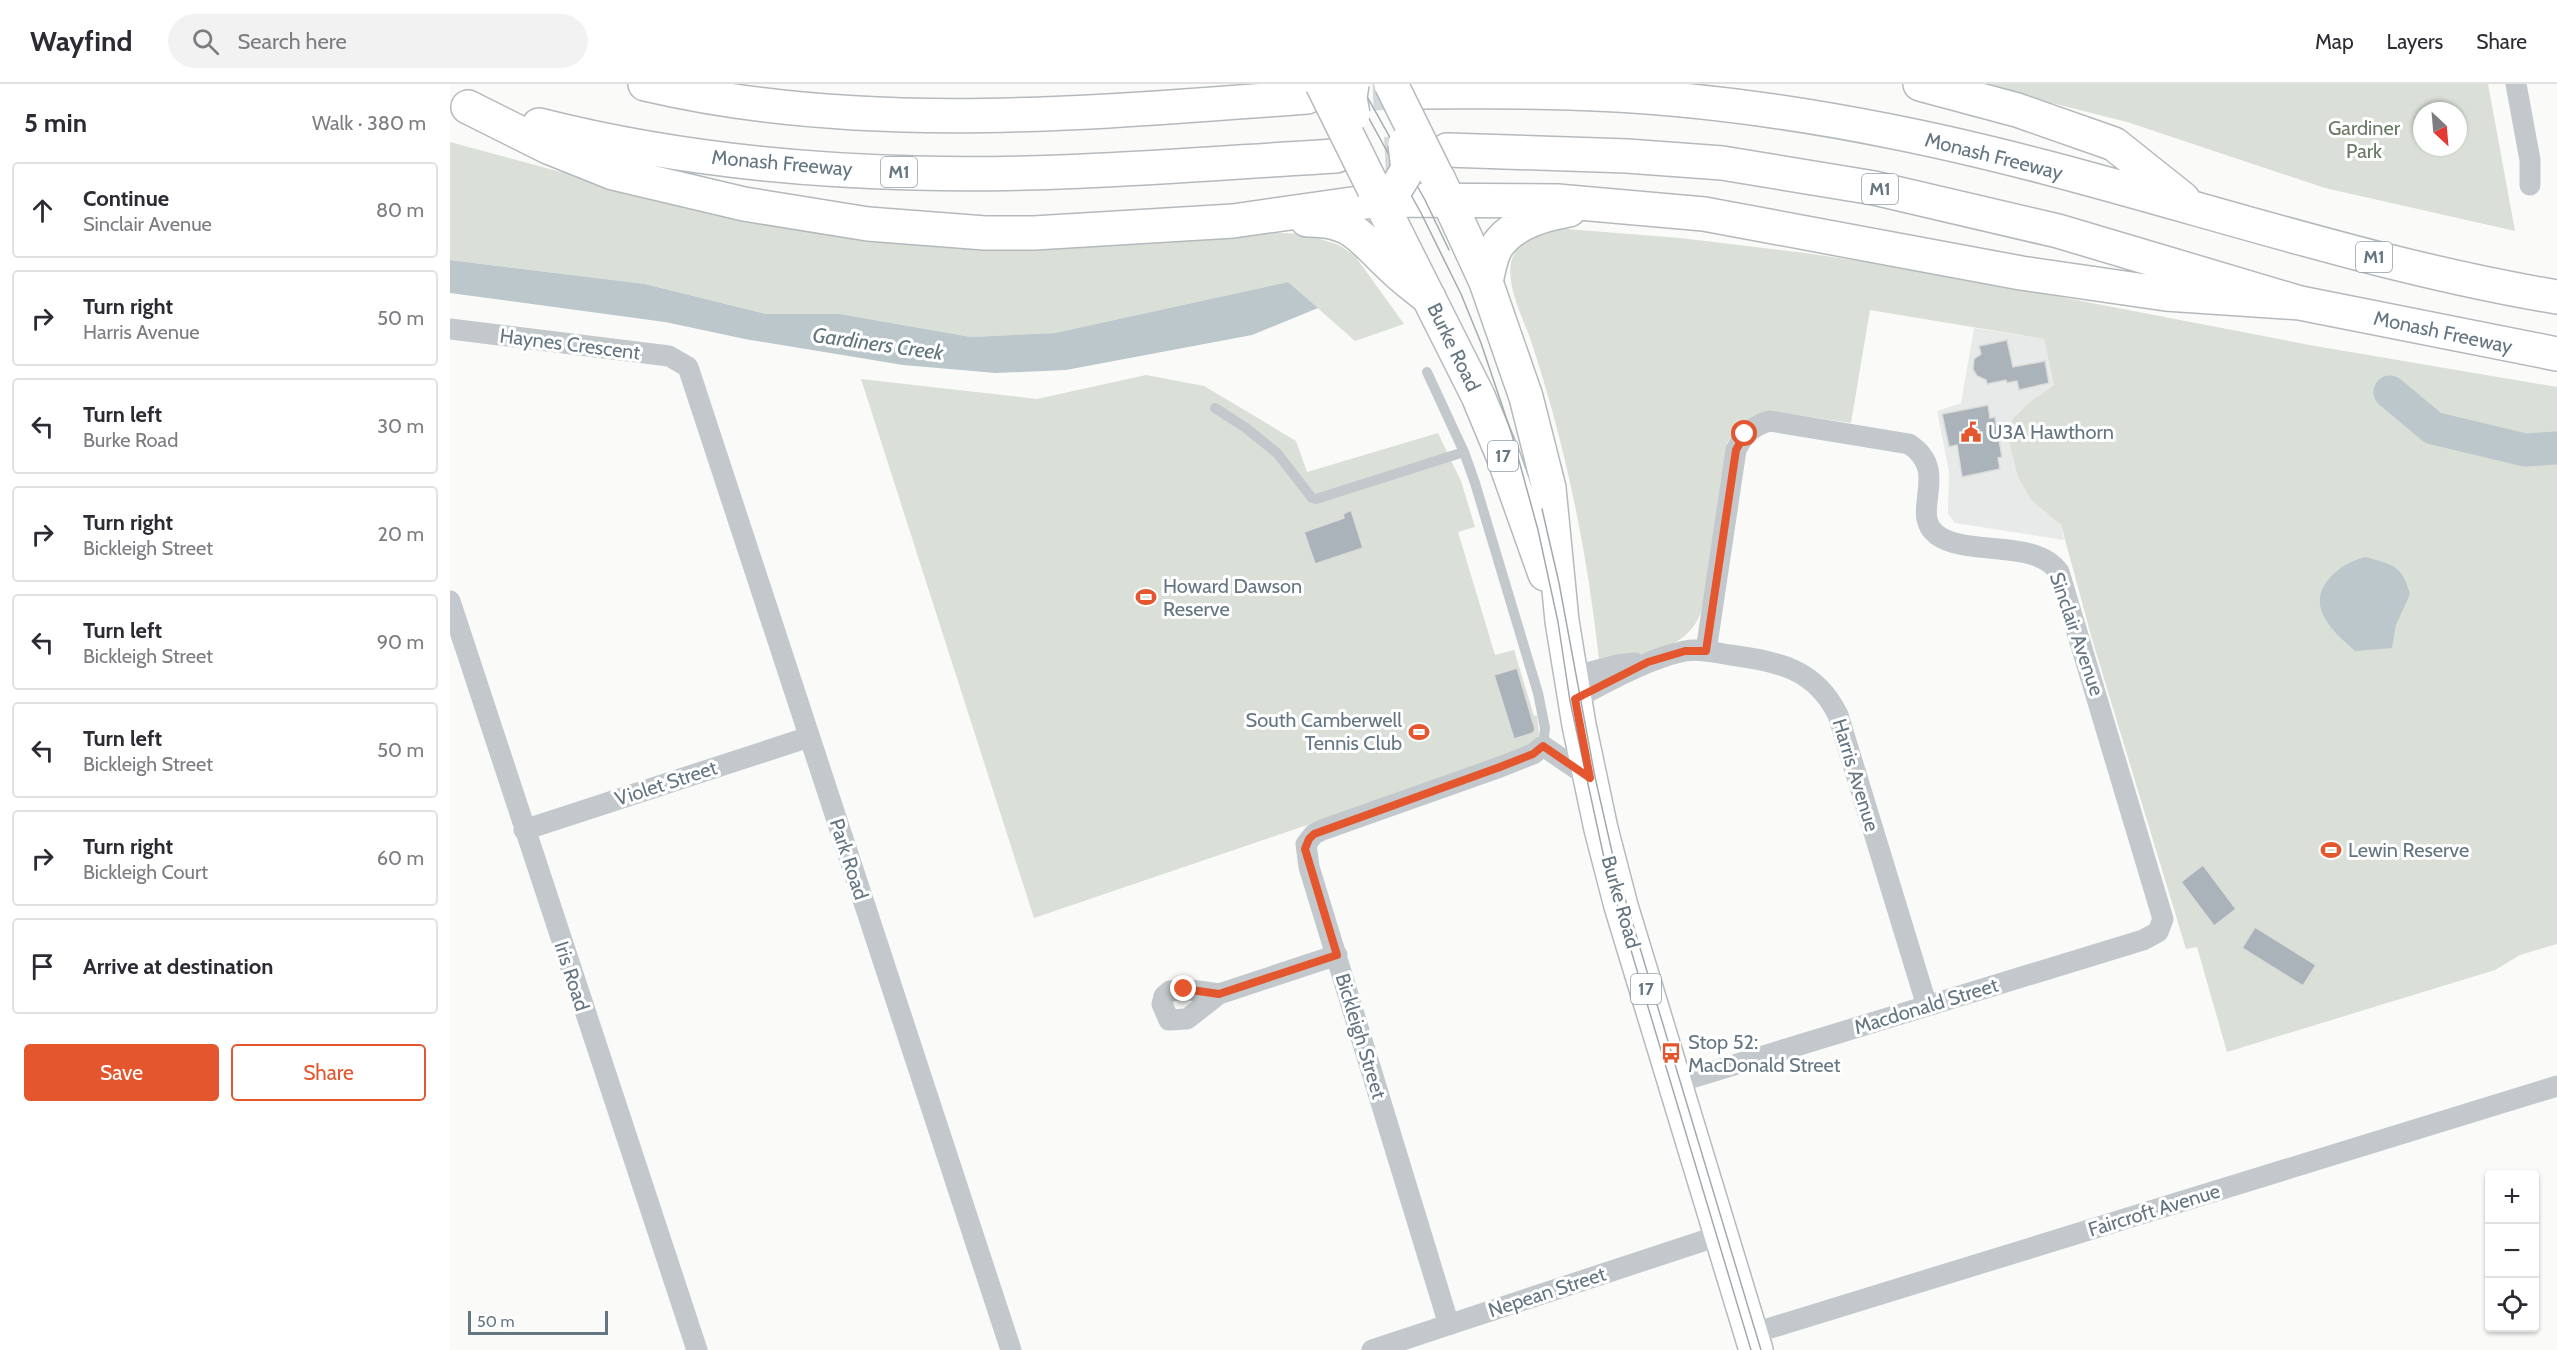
<!DOCTYPE html>
<html lang="en">
<head>
<meta charset="utf-8">
<style>
  body { margin:0; font-family:Cabin,sans-serif; background:#f2f2f3; color:#2b2b33 }
  .controls { position:absolute; right:18px; bottom:18px; display:grid; overflow:hidden; border-radius:6px; box-shadow:0 2px 4px #0004 }
  .controls button { width:54px; height:54px; display:grid; place-items:center; padding:0; border:0; border-bottom:2px solid #e1e1e2; background:#fff; color:#2b2b33; font:30px sans-serif }
  .compass { position:absolute; left:1963px; top:18px; width:54px; height:54px; border-radius:50%; background:#fff; box-shadow:0 2px 4px #0004; rotate:154deg }
  .scale { position:absolute; left:18px; bottom:15px; width:140px; box-sizing:border-box; padding-left:6px; border:3px solid #657683; border-top:0; font-size:16px; line-height:21px; white-space:nowrap; color:#657683; -webkit-text-stroke:4px #fff; paint-order:stroke }
  .stop { position:absolute; width:18px; height:18px; margin:-14px; border:4px solid #e4572e; border-radius:50%; background:#fff }
  .stop.end { background:#e4572e; border-color:#fff; box-shadow:0 2px 6px #0008 }
  .list { margin:0; padding:0; list-style:none }
  h2 { display:flex; justify-content:space-between; align-items:center; height:78px; margin:0; padding:0 24px; font-size:26px }
  h2 small { font-size:20px; font-weight:400; color:#7c7c81 }
  .list li { display:grid; grid-template-columns:39px 1fr auto; gap:18px; align-items:center; box-sizing:border-box; height:96px; margin:0 12px 12px; padding:0 12px; border:2px solid #e1e1e2; border-radius:6px }
  .list b { display:block; font-size:22px; white-space:nowrap }
  .list p { margin:0; font-size:20px; white-space:nowrap; color:#7c7c81 }
  .list em { font-size:20px; font-style:normal; color:#7c7c81 }
  .actions { display:flex; gap:12px; padding:18px 24px }
  .actions a { flex:1; padding:14px 0; border:2px solid #e4572e; border-radius:6px; text-align:center; font-size:21px; color:#e4572e }
  .actions .main { background:#e4572e; color:#fff }
  .icon { flex:none; width:33px; height:33px; fill:none; stroke:currentColor; stroke-width:2; stroke-linecap:round; stroke-linejoin:round }
  .map { position:relative; flex:none; width:2107px; height:1266px; overflow:hidden }
  header { display:flex; align-items:center; gap:36px; box-sizing:border-box; height:84px; padding:0 30px; background:#fff; border-bottom:2px solid #e1e1e2 }
  header strong { font-size:28px }
  nav { display:flex; gap:33px; margin-inline-start:auto; font-size:21px }
  .search { width:420px; height:54px; background:#f2f2f3; display:flex; align-items:center; gap:15px; box-sizing:border-box; padding:0 21px; border-radius:33px; color:#7c7c81; font-size:22px }
  main { display:flex }
  aside { flex:1; background:#fff }
  .map>svg:first-child { display:block }
  .built { fill:#e8e9e9 }
  .green { fill:#dadfd7; fill-rule:evenodd }
  .water { fill:#bbc7cb }
  .lines { fill:none; stroke-linecap:round; stroke-linejoin:round }
  .river { stroke:#bbc7cb; stroke-width:33 }
  .building { fill:#aab3b9; stroke:#dcdcda; stroke-width:1.5 }
  .highway-tunnel { stroke:#d5d9db; stroke-width:33; stroke-dasharray:33 16; stroke-linecap:butt }
  .primary-casing { stroke:#b5babe; stroke-width:36 }
  .highway-casing { stroke:#b4b9bd; stroke-width:36 }
  .lane { stroke:#c3c8cc; stroke-width:10 }
  .street { stroke:#c3c8cc; stroke-width:21 }
  .primary { stroke:#fff; stroke-width:33 }
  .highway { stroke:#fff; stroke-width:33 }
  .tram { stroke:#a2aab0; stroke-width:1.5 }
  .primary-bridge-casing { stroke:#b5babe; stroke-width:36; stroke-linecap:butt }
  .highway-bridge-casing { stroke:#b4b9bd; stroke-width:36; stroke-linecap:butt }
  .primary-bridge { stroke:#fff; stroke-width:33 }
  .highway-bridge { stroke:#fff; stroke-width:33 }
  .route { stroke:#e4572e; stroke-width:8 }
  .labels { text-anchor:middle; stroke-width:6; stroke-linejoin:round; paint-order:stroke }
  .shield { fill:#fff; stroke:#939fa8; stroke-width:1.5 }
  .shield-label { font-size:18px; font-weight:bold; fill:#657683 }
  .park-label { font-size:20px; fill:#687a64; stroke:#fff }
  .street-label { font-size:20px; fill:#657683; stroke:#fff }
  .poi-label { font-size:20px; fill:#657683; stroke:#fff; text-anchor:start }
  .water-label { font-size:21px; font-style:italic; fill:#60757c; stroke:#fff }
</style>
</head>
<body>
<header>
<strong>Wayfind</strong>
<div class="search"><svg class="icon" aria-label="search" viewBox="0 0 24 24"><circle cx="10" cy="10" r="6"/><path d="M15 15l6 6"/></svg>Search here</div>
<nav><a>Map</a><a>Layers</a><a>Share</a></nav>
</header>
<main>
<aside>
<h2>5 min<small>Walk · 380 m</small></h2>
<ul class="list">
<li><svg class="icon" aria-label="ahead" viewBox="0 0 24 24"><path d="M12 20V5M6 11l6-6 6 6"/></svg><div><b>Continue</b><p>Sinclair Avenue</p></div><em>80 m</em></li>
<li><svg class="icon" aria-label="right" viewBox="0 0 24 24"><path d="M7 20v-9h11M14 6l5 5-5 5"/></svg><div><b>Turn right</b><p>Harris Avenue</p></div><em>50 m</em></li>
<li><svg class="icon" aria-label="left" viewBox="0 0 24 24"><path d="M17 20v-9H6M10 6l-5 5 5 5"/></svg><div><b>Turn left</b><p>Burke Road</p></div><em>30 m</em></li>
<li><svg class="icon" aria-label="right" viewBox="0 0 24 24"><path d="M7 20v-9h11M14 6l5 5-5 5"/></svg><div><b>Turn right</b><p>Bickleigh Street</p></div><em>20 m</em></li>
<li><svg class="icon" aria-label="left" viewBox="0 0 24 24"><path d="M17 20v-9H6M10 6l-5 5 5 5"/></svg><div><b>Turn left</b><p>Bickleigh Street</p></div><em>90 m</em></li>
<li><svg class="icon" aria-label="left" viewBox="0 0 24 24"><path d="M17 20v-9H6M10 6l-5 5 5 5"/></svg><div><b>Turn left</b><p>Bickleigh Street</p></div><em>50 m</em></li>
<li><svg class="icon" aria-label="right" viewBox="0 0 24 24"><path d="M7 20v-9h11M14 6l5 5-5 5"/></svg><div><b>Turn right</b><p>Bickleigh Court</p></div><em>60 m</em></li>
<li><svg class="icon" aria-label="arrive" viewBox="0 0 24 24"><path d="M6 21V4h12l-3 4 3 4H6"/></svg><div><b>Arrive at destination</b></div></li>
</ul>
<div class="actions"><a class="main">Save</a><a>Share</a></div>
</aside>
<div class="map">
<svg width="2107" height="1266" viewBox="0 0 2107 1266">
  <rect width="100%" height="100%" fill="#fafaf8"/>
  <!-- built -->
  <path class="built" d="M1524 244 1594 255 1604 301 1580 318 1568 393 1581 416 1611 441 1614 456 1505 439 1498 430 1499 388 1487 327 1511 319Z"/>
  <!-- green -->
  <path class="green" d="M1526 0H2038L2065 147 1875 104 1677 38ZM1972 27H2008V63H1972Z
    M0 58 185 108 468 160 522 165 629 163 743 153 832 149 854 150 889 161 905 172 954 240 905 257 838 198 605 249 521 253 390 230H316L195 200 0 176Z
    M1104 144 1230 154 1356 169 1476 187 1865 262 2107 303V860L2070 871 2045 886 1777 968 1747 863 1736 865 1642 555 1611 441 1581 416 1568 393 1560 361 1562 336 1580 318 1604 301 1594 255 1420 226 1401 339 1327 328 1305 331 1287 342 1277 359 1252 525C1239 569 1188 571 1149 575 1137 466 1115 358 1080 254 1072 232 1055 200 1062 175 1068 157 1088 150 1104 144Z
    M696 291 754 302 786 321 846 357 857 388 988 349 1011 397 1025 443 1008 448 1045 571 1064 566 1084 632 1087 631 1089 651 1083 661 919 720 584 834 411 295 587 315Z"/>
  <!-- water -->
  <path class="water" d="M0 176 195 200 316 230H390L521 253 605 249 838 198 868 224 802 251 616 286 546 289 453 281 295 255 215 238 0 209Z
    M1916 473C1943 481 1952 481 1960 510L1946 541 1942 564 1905 567C1893 556 1878 544 1872 528 1861 501 1894 477 1916 473Z"/>
  <g class="lines">
    <!-- river -->
    <path class="river" d="M1940 308 1983 344 2075 366 2107 364"/>
  </g>
  <!-- building -->
  <path class="building" d="M1557 256 1563 283 1595 277 1599 299 1569 306 1567 297 1557 299 1556 296 1537 300 1536 296 1527 292 1523 285 1524 275 1531 270 1529 262Z
    M1538 321 1540 334 1545 333 1552 373 1548 374 1550 385 1512 393 1507 361 1499 363 1492 330Z
    M901 426 913 464 865 480 854 448 894 434 893 430Z
    M1067 584 1085 645 1083 649 1064 655 1044 591Z
    M1753 781 1786 825 1764 842 1731 798Z
    M1805 843 1866 881 1853 902 1792 864Z"/>
  <g class="lines">
    <!-- highway-tunnel -->
    <path class="highway-tunnel" d="M874 12 968 8
      M886 72 983 67"/>
    <!-- primary casing -->
    <g class="primary-casing">
      <path id="primary" d="M988 94 1036 198 1076 313 1099 404 1112 537 1129 641 1151 745 1171 822 1306 1266
        M924 105 1028 312 1053 372 1095 490"/>
    </g>
    <!-- highway casing -->
    <g class="highway-casing">
      <path id="highway" d="M195 0C411 51 639 29 857 13
        M1470 0 1567 26 1664 60 1733 115
        M968 8C1019 8 1070 7 1120 9 1227 12 1334 26 1439 47 1664 91 1880 175 2107 213
        M18 23 98 63 163 89 294 120 418 140 535 149H584L783 137 930 116 1107 117 1254 130 1571 189 1716 210 1850 219
        M89 41C211 72 339 86 465 89 605 93 747 80 886 72
        M997 66 1177 72 1272 79 1424 104 1608 147 1850 219 2107 270
        M857 136C904 135 912 156 943 184 954 195 967 204 979 214
        M1036 198C1039 185 1041 168 1050 158 1066 138 1095 130 1119 126"/>
    </g>
    <!-- lane -->
    <path class="lane" d="M977 288 1014 368 1025 399 1088 609 1095 644 1093 662
      M765 324 796 344 827 369 862 414 866 415 1014 368"/>
    <!-- street -->
    <path class="street" d="M2066 0 2080 76V101
      M0 245 219 272 238 283 561 1266
      M0 517 247 1266
      M1121 593 1168 581 1185 579
      M1125 615C1156 598 1200 574 1235 567 1250 564 1266 569 1281 571 1328 578 1365 584 1388 631L1477 922
      M74 746 359 653
      M769 910 737 935 719 936 712 920 714 912 720 907 734 905 769 910 887 871
      M1225 999 1693 856 1708 848 1713 835 1609 488C1585 454 1517 473 1487 451 1458 429 1502 388 1459 360L1320 337C1303 341 1293 351 1286 366L1256 567
      M999 1241 859 783 856 760 864 750 872 746 1050 683 1083 670 1093 662 1140 694
      M1301 1250 2107 1002
      M922 1266 1271 1151"/>
    <!-- primary -->
    <use href="#primary" class="primary"/>
    <!-- highway -->
    <use href="#highway" class="highway"/>
    <!-- tram -->
    <path class="tram" d="M900 0 971 129 1011 210 1031 259 1062 351 1088 446 1108 538 1120 617 1156 783 1301 1266
      M910 0 975 116 999 166
      M1092 425 1109 499 1145 693 1165 781 1311 1266"/>
    <!-- primary-bridge casing -->
    <g class="primary-bridge-casing">
      <path id="primary-bridge" d="M872 0 924 105
        M941 0 986 91"/>
    </g>
    <!-- highway-bridge casing -->
    <g class="highway-bridge-casing">
      <path id="highway-bridge" d="M902 0 900 14 903 30
        M947 103 958 85 955 60"/>
    </g>
    <!-- primary-bridge -->
    <use href="#primary-bridge" class="primary-bridge"/>
    <!-- highway-bridge -->
    <use href="#highway-bridge" class="highway-bridge"/>
  </g>
  <g class="lines">
    <!-- route -->
    <path class="route" d="M734 905 769 910 887 871 855 765 859 755 864 750 1050 683 1083 670 1093 662 1140 694 1125 615 1198 578 1235 567H1256L1286 366 1295 350"/>
  </g>
  <!-- icons -->
  <defs>
    <g id="civic-bare" transform="scale(1.62)"><path d="M-.6-6.5H3V-4.5H.6V-3L4-1V1h2V6H-6V1h2V-1L-.6-3ZM-1.2 2.5V6h2.4V2.5Z" fill="#e4572e" stroke="#fff" stroke-width="2.5" paint-order="stroke"/></g>
    <g id="stadium-bare" transform="scale(1.62)"><path d="M0-5a6.5 5 0 1 0 0 10a6.5 5 0 1 0 0-10ZM-3.5-1.8h7v3.6h-7Z" fill="#e4572e" stroke="#fff" stroke-width="2.5" paint-order="stroke"/></g>
    <g id="bus-bare" transform="scale(1.62)"><path d="M-5-6H5V4H4V6H2V4H-2V6H-4V4H-5ZM-3.5-4V0h7V-4ZM-3.5 1.2v1.5H-2V1.2ZM2 1.2v1.5H3.5V1.2Z" fill="#e4572e" stroke="#fff" stroke-width="2.5" paint-order="stroke"/></g>
  </defs>
  <g fill-rule="evenodd">
    <use href="#civic-bare" x="1521" y="348"/>
    <use href="#stadium-bare" x="696" y="513"/>
    <use href="#stadium-bare" x="969" y="648"/>
    <use href="#stadium-bare" x="1881" y="766"/>
    <use href="#bus-bare" x="1221" y="969"/>
  </g>
  <g class="labels">
    <!-- shield labels -->
    <g class="shield">
      <rect x="431" y="73" width="36" height="30" rx="4.5"/>
      <rect x="1412" y="90" width="36" height="30" rx="4.5"/>
      <rect x="1906" y="158" width="36" height="30" rx="4.5"/>
      <rect x="1038" y="357" width="30" height="30" rx="4.5"/>
      <rect x="1181" y="890" width="30" height="30" rx="4.5"/>
    </g>
    <g class="shield-label">
      <text x="449" y="94">M1</text>
      <text x="1430" y="111">M1</text>
      <text x="1924" y="179">M1</text>
      <text x="1053" y="378">17</text>
      <text x="1196" y="911">17</text>
    </g>
    <!-- park labels -->
    <g class="park-label">
      <text x="1914" y="51">Gardiner<tspan x="1914" dy="23">Park</tspan></text>
    </g>
    <!-- street labels -->
    <g class="street-label">
      <text transform="translate(1544 72) rotate(14)" y="7">Monash Freeway</text>
      <text transform="translate(332 79) rotate(5)" y="7">Monash Freeway</text>
      <text transform="translate(1993 248) rotate(12)" y="7">Monash Freeway</text>
      <text transform="translate(120 260) rotate(7)" y="7">Haynes Crescent</text>
      <text transform="translate(1004 263) rotate(64)" y="7">Burke Road</text>
      <text transform="translate(1627 550) rotate(71)" y="7">Sinclair Avenue</text>
      <text transform="translate(1406 691) rotate(73)" y="7">Harris Avenue</text>
      <text transform="translate(216 699) rotate(-18)" y="7">Violet Street</text>
      <text transform="translate(399 775) rotate(72)" y="7">Park Road</text>
      <text transform="translate(1171 818) rotate(74)" y="7">Burke Road</text>
      <text transform="translate(122 892) rotate(72)" y="7">Iris Road</text>
      <text transform="translate(1476 922) rotate(-17)" y="7">Macdonald Street</text>
      <text transform="translate(911 952) rotate(73)" y="7">Bickleigh Street</text>
      <text transform="translate(1704 1126) rotate(-17)" y="7">Faircroft Avenue</text>
      <text transform="translate(1097 1208) rotate(-18)" y="7">Nepean Street</text>
    </g>
    <!-- poi labels -->
    <g class="poi-label">
      <text x="1538" y="355">U3A Hawthorn</text>
      <text x="713" y="509">Howard Dawson<tspan x="713" dy="23">Reserve</tspan></text>
      <text x="952" y="643" text-anchor="end">South Camberwell<tspan x="952" dy="23">Tennis Club</tspan></text>
      <text x="1898" y="773">Lewin Reserve</text>
      <text x="1238" y="965">Stop 52:<tspan x="1238" dy="23">MacDonald Street</tspan></text>
    </g>
    <!-- water labels -->
    <g class="water-label">
      <text transform="translate(428 260) rotate(8)" y="7">Gardiners Creek</text>
    </g>
  </g>
</svg>
<div class="controls">
<button>+</button>
<button>−</button>
<button><svg class="icon" aria-label="locate" viewBox="0 0 24 24"><circle cx="12" cy="12" r="6"/><path d="M12 2v4M12 18v4M2 12h4M18 12h4"/></svg></button>
</div>
<svg class="compass" viewBox="-18 -18 36 36"><path d="M0-13l5 13h-10z" fill="#e53935"/><path d="M0 13l5-13h-10z" fill="#7c7c81"/></svg>
<div class="scale">50 m</div>
<div class="stop" style="left:1295px;top:350px"></div>
<div class="stop end" style="left:734px;top:905px"></div>
</div>
</main>
</body>
</html>
